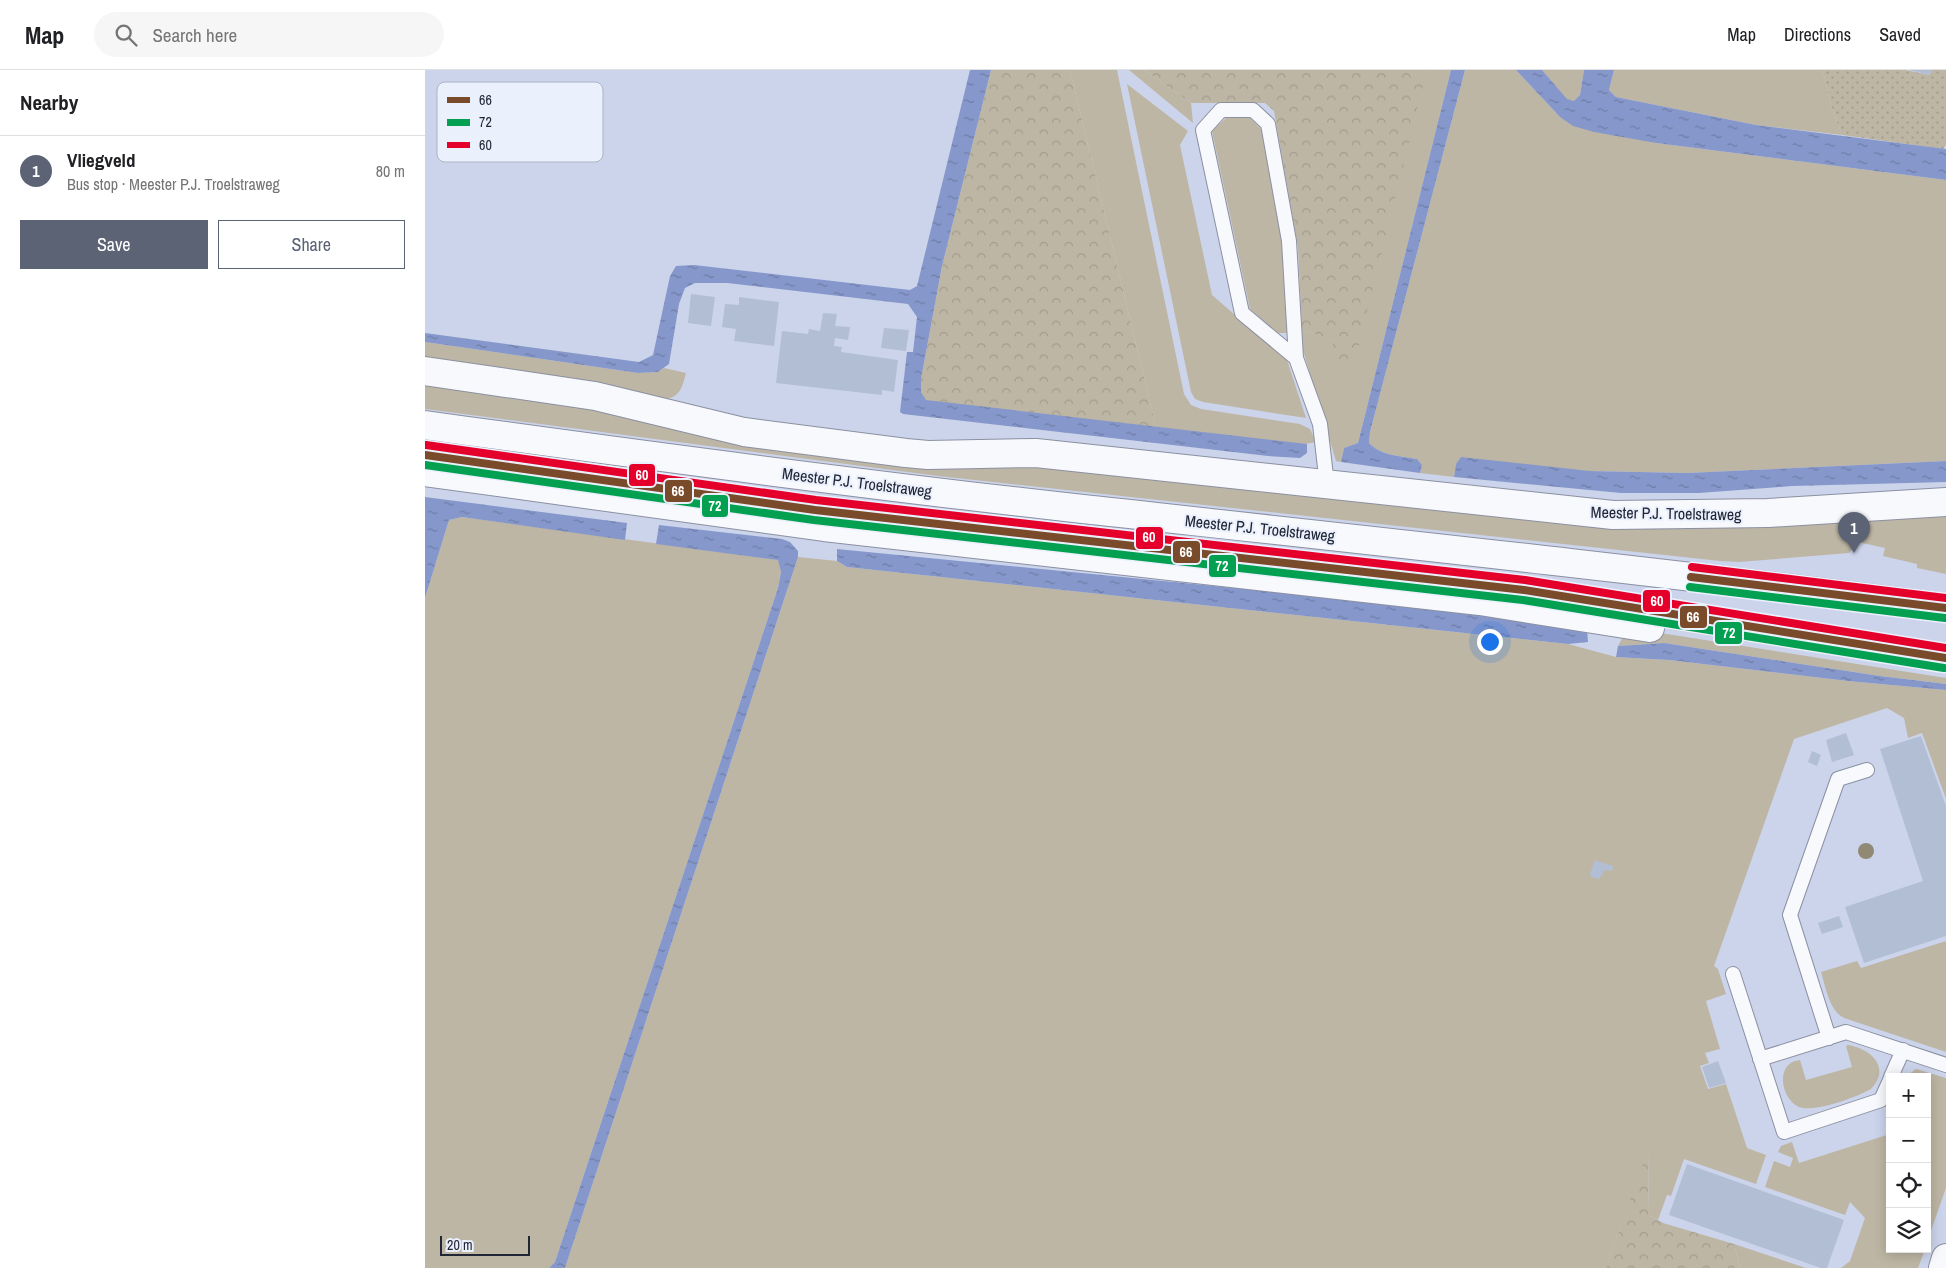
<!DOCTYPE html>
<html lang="en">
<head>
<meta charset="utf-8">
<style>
  body { margin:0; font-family:"Archivo Narrow",sans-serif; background:#f6f6f6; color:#202124 }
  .controls { position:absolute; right:15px; bottom:15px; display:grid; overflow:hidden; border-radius:0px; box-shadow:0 2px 12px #0003 }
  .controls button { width:45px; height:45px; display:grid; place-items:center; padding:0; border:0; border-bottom:1px solid #e0e0e0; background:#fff; color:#202124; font:25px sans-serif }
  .scale { position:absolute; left:15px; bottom:12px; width:90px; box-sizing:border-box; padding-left:5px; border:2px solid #202635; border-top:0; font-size:14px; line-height:18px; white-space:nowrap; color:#202635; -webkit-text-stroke:4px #ebf0fd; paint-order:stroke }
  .you { position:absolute; left:1064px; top:571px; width:18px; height:18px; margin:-12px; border:4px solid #fff; border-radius:50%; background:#1a73e8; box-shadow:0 0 0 8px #1a73e833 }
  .badge { display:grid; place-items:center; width:32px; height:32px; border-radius:50%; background:#5c6375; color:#fff; font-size:16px; font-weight:700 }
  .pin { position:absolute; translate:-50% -41px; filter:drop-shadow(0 1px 2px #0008) }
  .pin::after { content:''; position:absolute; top:26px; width:18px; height:15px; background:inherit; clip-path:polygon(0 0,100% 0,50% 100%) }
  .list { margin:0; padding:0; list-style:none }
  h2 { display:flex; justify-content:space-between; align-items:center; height:65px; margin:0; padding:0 20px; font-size:21px }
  h2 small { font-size:16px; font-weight:400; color:#757577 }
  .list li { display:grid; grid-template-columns:32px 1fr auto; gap:15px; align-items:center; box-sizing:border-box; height:70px; padding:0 20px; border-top:1px solid #e0e0e0 }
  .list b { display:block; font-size:19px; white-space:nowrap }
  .list p { margin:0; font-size:16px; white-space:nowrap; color:#757577 }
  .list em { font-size:16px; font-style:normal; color:#757577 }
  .actions { display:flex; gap:10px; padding:15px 20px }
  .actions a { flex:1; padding:11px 0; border:1px solid #5c6375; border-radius:0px; text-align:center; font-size:18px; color:#5c6375 }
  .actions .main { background:#5c6375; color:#fff }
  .icon { flex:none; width:28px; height:28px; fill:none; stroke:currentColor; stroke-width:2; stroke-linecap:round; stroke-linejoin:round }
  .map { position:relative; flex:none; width:1521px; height:1198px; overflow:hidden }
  header { display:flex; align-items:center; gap:30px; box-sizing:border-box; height:70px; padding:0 25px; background:#fff; border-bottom:1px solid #e0e0e0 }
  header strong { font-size:24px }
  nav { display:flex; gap:28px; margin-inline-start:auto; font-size:18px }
  .search { width:350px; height:45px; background:#f6f6f6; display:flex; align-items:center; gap:12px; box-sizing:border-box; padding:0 18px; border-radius:28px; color:#757577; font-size:19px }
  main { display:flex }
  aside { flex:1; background:#fff }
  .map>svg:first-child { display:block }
  .grass { fill:#beb6a4 }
  .forest { fill:url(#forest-crowns) }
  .garden { fill:url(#garden-dots) }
  .water { fill:url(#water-ripples) }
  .building { fill:#b1bed4 }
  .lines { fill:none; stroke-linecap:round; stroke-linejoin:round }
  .lane-casing { stroke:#8b90a2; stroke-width:16 }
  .street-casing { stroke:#8b90a2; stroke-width:30 }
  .primary-casing { stroke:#8b90a2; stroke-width:30 }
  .lane { stroke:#f7f9fc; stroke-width:14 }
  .street { stroke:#f7f9fc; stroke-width:28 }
  .primary { stroke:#f7f9fc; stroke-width:28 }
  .bus-1-casing { stroke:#ebf0fd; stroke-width:11 }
  .bus-2-casing { stroke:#ebf0fd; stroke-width:11 }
  .bus-3-casing { stroke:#ebf0fd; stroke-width:11 }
  .bus-1 { stroke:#7a4b2a; stroke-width:8 }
  .bus-2 { stroke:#02a050; stroke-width:8 }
  .bus-3 { stroke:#e4002b; stroke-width:8 }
  .tree { fill:#908973 }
  .labels { text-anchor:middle; stroke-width:4; stroke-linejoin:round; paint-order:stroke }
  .street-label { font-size:16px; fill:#202635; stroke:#ebf0fd }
  .key { fill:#ebf0fd; stroke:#aeb3c1; stroke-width:1 }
  .key-label { font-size:14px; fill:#202635 }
  .line-badge { stroke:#ebf0fd; stroke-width:2 }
  .badge-label { font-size:14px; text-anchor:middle; font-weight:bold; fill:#fff }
</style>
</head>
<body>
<header>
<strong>Map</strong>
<div class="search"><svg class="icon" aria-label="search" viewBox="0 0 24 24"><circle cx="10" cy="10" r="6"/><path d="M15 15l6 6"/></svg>Search here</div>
<nav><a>Map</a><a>Directions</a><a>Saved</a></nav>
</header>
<main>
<aside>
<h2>Nearby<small></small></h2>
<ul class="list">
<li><span class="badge">1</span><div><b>Vliegveld</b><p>Bus stop · Meester P.J. Troelstraweg</p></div><em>80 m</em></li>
</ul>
<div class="actions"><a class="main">Save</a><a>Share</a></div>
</aside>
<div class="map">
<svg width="1521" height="1198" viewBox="0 0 1521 1198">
  <defs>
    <pattern id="forest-crowns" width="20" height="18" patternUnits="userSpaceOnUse" patternTransform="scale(1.25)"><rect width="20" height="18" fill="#beb6a4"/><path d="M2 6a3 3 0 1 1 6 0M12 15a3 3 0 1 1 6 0" fill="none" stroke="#a39c8e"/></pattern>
    <pattern id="garden-dots" width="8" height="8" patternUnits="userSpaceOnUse" patternTransform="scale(1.25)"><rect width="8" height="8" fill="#beb6a4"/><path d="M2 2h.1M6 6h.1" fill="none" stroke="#a39c8e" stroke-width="1.8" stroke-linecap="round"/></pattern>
    <pattern id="water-ripples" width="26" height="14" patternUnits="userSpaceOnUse" patternTransform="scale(1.25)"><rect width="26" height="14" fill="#8698cb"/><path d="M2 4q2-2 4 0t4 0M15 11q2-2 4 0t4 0" fill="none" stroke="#6d7ca6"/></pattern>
  </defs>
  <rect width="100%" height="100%" fill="#ccd4eb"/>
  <!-- grass -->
  <path class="grass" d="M645 0H692L759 324 766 335 776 339 875 354 885 359 891 372 876 375 731 357Z
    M704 0H719L766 33 768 53Z
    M1002 0H1026L933 373 919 378 916 392 911 391 878 280 877 259 908 271Z
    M1040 0H1091L1135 47 1231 73 1521 110V391L1262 403 1165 401 1031 394 1029 407 995 403 997 395 992 389C976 386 956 386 944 373L945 362Z
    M1117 0H1159L1155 25 1150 31 1142 30Z
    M1189 0H1398L1406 36 1417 65 1331 55 1191 27 1184 20Z
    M702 14 763 61 755 75 787 225 862 290 881 348 778 332 770 329 766 322Z
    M802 47 825 48 838 61 857 172 862 263H853L825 239 787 61Z
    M0 272 213 303 233 302 239 298 261 303C257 318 255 328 237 330L0 291Z
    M0 313 582 395 661 401 1434 447 1427 479 1424 483 1314 492 1295 491 513 406 0 339Z
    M1521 444V504L1492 498V494L1458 486 1460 478 1433 472 1439 447Z
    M37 447 354 490 356 502 353 518 130 1192 124 1198H0V528L24 450Z
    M373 487 412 491 422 497 1143 574 1191 587 1244 590 1423 611 1521 620V729L1497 663 1483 668 1479 648 1462 638 1369 669 1289 896 1293 899 1301 924 1281 931 1295 979 1280 983 1284 993 1275 996 1283 1019 1301 1014 1322 1078 1341 1085 1331 1114 1259 1089 1246 1126 1242 1125 1233 1150 1224 1145 1223 1081 1181 1198H140Z
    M1237 552 1521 595V603L1230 557Z
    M1229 562 1521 608V614L1455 606 1239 573 1193 576 1199 565Z
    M1521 871V982L1419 948C1404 940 1401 918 1396 902L1432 891 1436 898Z
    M1423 975C1447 979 1466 998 1446 1019 1432 1027 1389 1043 1374 1037 1355 1029 1350 992 1375 990L1381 1010 1427 997 1421 976Z
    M1491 999 1521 1008V1118L1502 1172V1007H1480Z
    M1465 1064V1179H1500L1493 1198H1416L1425 1191 1440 1148 1425 1132 1420 1145 1340 1117 1349 1091 1365 1097 1368 1088 1353 1082 1356 1076 1367 1072 1374 1093Z
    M1309 1174 1381 1198H1315Z"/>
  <!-- forest -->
  <path class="forest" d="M566 0H645L731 357 501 331 496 322V309L517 196Z
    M719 0H1002L932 283 921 295 912 291 907 271 877 259 873 177 849 41 840 33H766Z
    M1223 1079 1224 1145 1238 1153 1309 1174 1315 1198H1181Z"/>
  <!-- garden -->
  <path class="garden" d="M1398 0H1480L1505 5 1506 0H1521V75L1518 79 1417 65 1406 36Z"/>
  <!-- water -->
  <path class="water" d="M545 0H566L517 196 496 309V322L501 330 882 374V383L875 388 843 386 478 344 475 342 482 282H488L492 247 483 234 302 213H270L260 218 254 234 244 294 233 302 213 303 0 272V263L214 292 228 285 245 206 251 196 269 195 485 220 492 216Z
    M1026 0H1040L945 362 944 373C956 386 976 386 992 389L997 395 995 403 916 392 919 378 933 373Z
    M1091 0H1117L1142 29 1149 31 1155 25 1159 0H1189L1184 20 1191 27 1331 55 1521 79V110L1231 73 1169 62 1148 56 1135 47Z
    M1036 387 1165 401 1262 403 1521 391V412L1367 416 1274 423H1196L1029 407 1031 394Z
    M0 427 202 453 200 470 37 447 24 450 0 528Z
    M234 455 357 469 365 472 373 481V487L140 1198H124L130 1192 353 518 356 502 353 490 231 474Z
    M412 479 912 528 1151 555 1162 559 1163 572 1143 574 422 497 412 491Z
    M1239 573 1455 606 1521 614V620L1423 611 1244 590 1191 587 1193 576Z"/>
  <!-- building -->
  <path class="building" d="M1484 0H1506L1505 5Z
    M266 224 290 227 286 256 263 253Z
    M314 227 354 232 349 276 309 271 311 259 297 257 300 234 314 235Z
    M398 243 412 244 410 256 425 257 423 270 410 268 409 276 417 277 416 282 473 290 469 322 457 320V325L351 313 357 261 383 264 384 259 395 261Z
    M459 258 484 260 481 281 456 278Z
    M1421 663 1429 685 1407 692 1401 670Z
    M1496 666 1521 736V866L1439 893 1420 837 1498 811 1455 679Z
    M1387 681 1396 685 1392 696 1383 692Z
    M1170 790 1188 796 1187 801 1180 800 1174 809 1166 807 1165 804Z
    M1414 846 1418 857 1397 864 1393 853Z
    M1293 991 1301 1013 1284 1018 1277 997Z
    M1262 1094 1419 1150 1402 1198H1396L1244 1145Z"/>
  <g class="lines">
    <!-- lane casing -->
    <g class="lane-casing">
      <path id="lane" d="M871 288 817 243 778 60 796 40H828L843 54 864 171 871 288 895 354 902 415
        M0 385 390 440 1099 520 1521 588
        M1308 904 1359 1062 1456 1030 1465 1010
        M1404 968 1365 845 1413 709 1442 700
        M1335 989 1421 962 1521 995
        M1466 1007 1478 980"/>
    </g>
    <!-- street casing -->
    <g class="street-casing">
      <path id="street" d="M0 301 170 326 319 362 481 383 503 385 611 383 1188 445 1343 443 1521 432
        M0 402 399 457 1055 531 1225 558
        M1518 1198 1521 1188"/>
    </g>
    <!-- primary casing -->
    <g class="primary-casing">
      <path id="primary" d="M0 355C216 385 432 414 649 438 940 470 1231 501 1521 538"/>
    </g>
    <!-- lane -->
    <use href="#lane" class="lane"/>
    <!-- street -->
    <use href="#street" class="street"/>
    <!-- primary -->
    <use href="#primary" class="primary"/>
    <!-- bus-1 casing -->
    <g class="bus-1-casing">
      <path id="bus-1" d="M0 385 390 440 1099 520 1521 588
        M1266 507 1521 538"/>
    </g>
    <!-- bus-2 casing -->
    <g class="bus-2-casing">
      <path id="bus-2" d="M0 395 389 450 1098 530 1519 598
        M1265 517 1520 548"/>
    </g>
    <!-- bus-3 casing -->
    <g class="bus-3-casing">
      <path id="bus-3" d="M1 375 391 430 1100 510 1521 578
        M1267 497 1521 528"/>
    </g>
    <!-- bus-1 -->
    <use href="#bus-1" class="bus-1"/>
    <!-- bus-2 -->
    <use href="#bus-2" class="bus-2"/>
    <!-- bus-3 -->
    <use href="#bus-3" class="bus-3"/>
  </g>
  <!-- trees -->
  <circle class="tree" cx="1441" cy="781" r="8"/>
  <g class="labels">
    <!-- street labels -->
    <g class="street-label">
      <text transform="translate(432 412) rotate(7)" y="6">Meester P.J. Troelstraweg</text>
      <text transform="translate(1241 443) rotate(1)" y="6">Meester P.J. Troelstraweg</text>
      <text transform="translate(835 458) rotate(6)" y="6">Meester P.J. Troelstraweg</text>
    </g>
  </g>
  <!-- legend -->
  <rect x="12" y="12" width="166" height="80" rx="8" class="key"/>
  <rect x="22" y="27" width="23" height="6" fill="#7a4b2a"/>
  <rect x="22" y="49" width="23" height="7" fill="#02a050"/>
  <rect x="22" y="72" width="23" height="6" fill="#e4002b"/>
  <g class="key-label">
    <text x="54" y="35">66</text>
    <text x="54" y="57">72</text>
    <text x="54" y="80">60</text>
  </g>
  <g class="line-badge">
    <rect x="203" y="393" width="28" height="24" rx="5" fill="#e4002b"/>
    <rect x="239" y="409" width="29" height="24" rx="5" fill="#7a4b2a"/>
    <rect x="276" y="424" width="28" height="24" rx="5" fill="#02a050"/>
    <rect x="710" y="456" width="29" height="24" rx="5" fill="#e4002b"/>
    <rect x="747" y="470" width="29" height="24" rx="5" fill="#7a4b2a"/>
    <rect x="783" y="484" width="29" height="24" rx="5" fill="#02a050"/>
    <rect x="1217" y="519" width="29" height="24" rx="5" fill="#e4002b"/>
    <rect x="1254" y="535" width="29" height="24" rx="5" fill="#7a4b2a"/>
    <rect x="1289" y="551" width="29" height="24" rx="5" fill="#02a050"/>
  </g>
  <g class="badge-label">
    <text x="217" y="410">60</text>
    <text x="253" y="426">66</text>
    <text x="290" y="441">72</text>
    <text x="724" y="472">60</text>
    <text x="761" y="487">66</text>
    <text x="797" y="501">72</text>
    <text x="1232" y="536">60</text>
    <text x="1268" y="552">66</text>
    <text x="1304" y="568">72</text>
  </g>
</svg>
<div class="controls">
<button>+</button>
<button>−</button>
<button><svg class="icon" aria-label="locate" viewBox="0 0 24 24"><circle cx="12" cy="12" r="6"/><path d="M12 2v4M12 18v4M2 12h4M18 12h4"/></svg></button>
<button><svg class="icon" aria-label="layers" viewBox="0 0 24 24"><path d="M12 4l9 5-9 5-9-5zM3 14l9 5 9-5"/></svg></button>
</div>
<div class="scale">20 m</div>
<div class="you"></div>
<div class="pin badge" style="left:1429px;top:483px">1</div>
</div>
</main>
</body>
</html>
